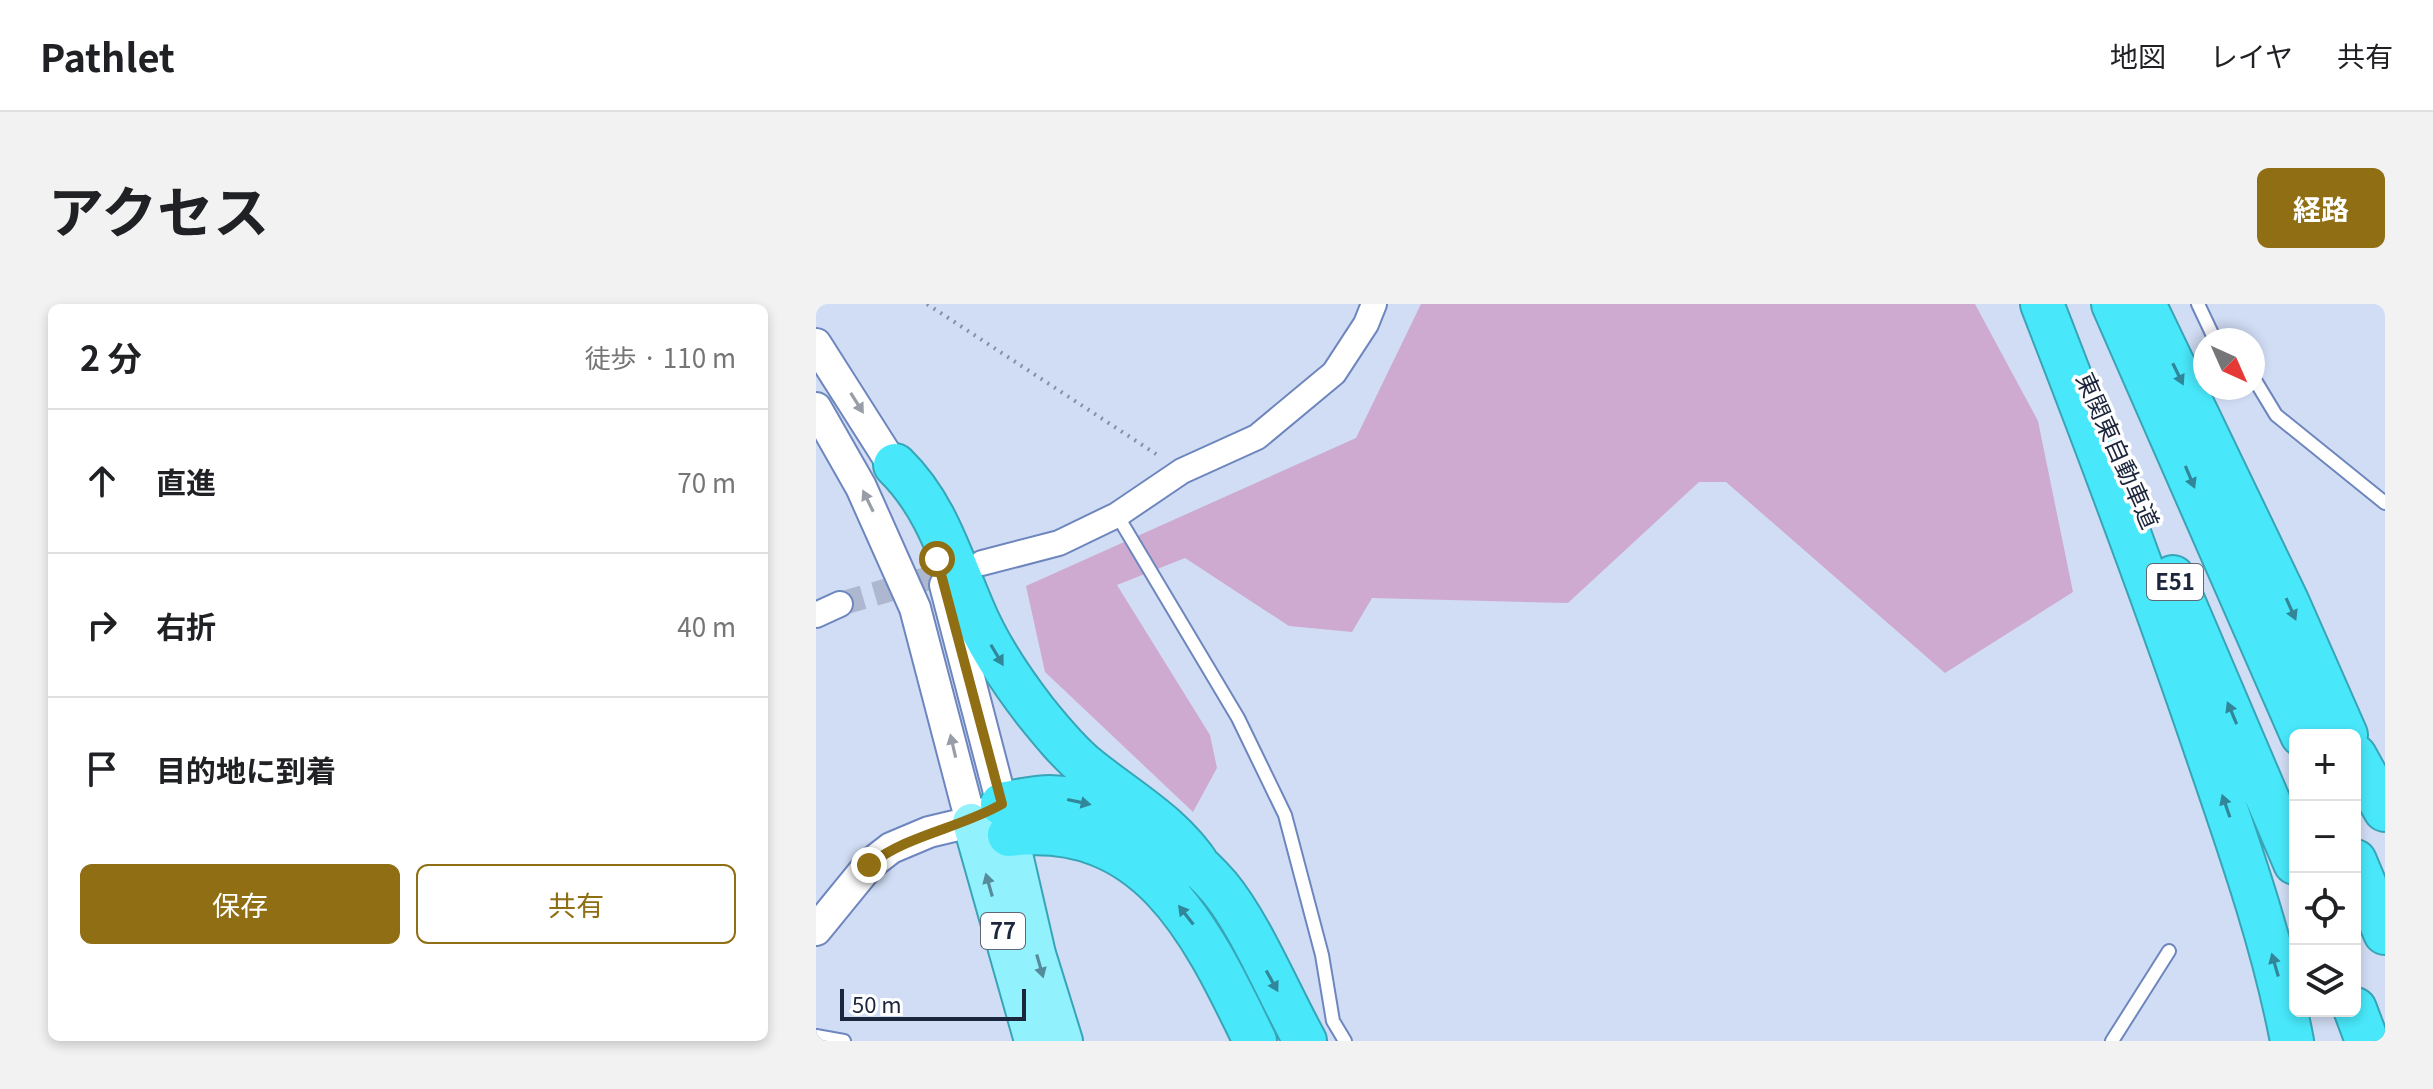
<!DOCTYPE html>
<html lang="ja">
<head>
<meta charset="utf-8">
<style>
  body { margin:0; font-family:Georgia,"Noto Sans JP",serif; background:#f2f2f2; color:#202124 }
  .controls { position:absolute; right:24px; bottom:24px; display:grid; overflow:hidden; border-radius:12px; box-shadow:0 4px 12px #0003 }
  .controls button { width:72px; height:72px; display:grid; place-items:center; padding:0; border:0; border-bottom:2px solid #e0e0e0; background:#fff; color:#202124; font:40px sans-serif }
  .compass { position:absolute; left:1377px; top:24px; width:72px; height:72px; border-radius:50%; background:#fff; box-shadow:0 4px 12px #0003; rotate:135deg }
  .scale { position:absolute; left:24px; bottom:20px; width:186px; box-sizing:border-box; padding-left:8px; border:4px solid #1b253b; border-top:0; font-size:22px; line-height:28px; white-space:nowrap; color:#1b253b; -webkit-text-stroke:6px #fefefe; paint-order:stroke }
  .stop { position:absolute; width:24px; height:24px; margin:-18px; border:6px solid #906e13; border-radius:50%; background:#fff }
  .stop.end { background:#906e13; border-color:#fff; box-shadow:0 2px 8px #0008 }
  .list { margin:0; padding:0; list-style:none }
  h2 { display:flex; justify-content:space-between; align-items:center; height:104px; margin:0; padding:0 32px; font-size:34px }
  h2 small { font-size:26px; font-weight:400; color:#757577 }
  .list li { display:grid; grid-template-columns:52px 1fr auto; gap:24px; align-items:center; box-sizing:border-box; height:144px; padding:0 32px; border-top:2px solid #e0e0e0 }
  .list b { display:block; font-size:30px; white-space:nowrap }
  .list em { font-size:26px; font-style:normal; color:#757577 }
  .actions { display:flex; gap:16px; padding:24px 32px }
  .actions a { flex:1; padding:18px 0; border:2px solid #906e13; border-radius:12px; text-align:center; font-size:28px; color:#906e13 }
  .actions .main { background:#906e13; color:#fff }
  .icon { flex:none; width:44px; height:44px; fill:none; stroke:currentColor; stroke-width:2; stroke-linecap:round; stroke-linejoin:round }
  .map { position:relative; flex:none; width:1569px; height:737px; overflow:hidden; border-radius:12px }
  header { display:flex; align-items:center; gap:48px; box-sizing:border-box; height:112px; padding:0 40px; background:#fff; border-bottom:2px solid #e0e0e0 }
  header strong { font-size:38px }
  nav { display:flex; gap:44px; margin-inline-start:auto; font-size:28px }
  .intro { display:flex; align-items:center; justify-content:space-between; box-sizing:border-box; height:192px; padding:0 48px }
  h1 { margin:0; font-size:56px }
  .button { padding:20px 36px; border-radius:12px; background:#906e13; color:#fff; font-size:28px; font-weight:700 }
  main { display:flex; gap:48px; padding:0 48px }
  aside { flex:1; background:#fff; border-radius:12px; box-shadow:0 4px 12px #0003 }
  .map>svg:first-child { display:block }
  .green { fill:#cfaad0 }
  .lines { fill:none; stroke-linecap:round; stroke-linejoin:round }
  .minor-tunnel { stroke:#adb8d0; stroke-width:24; stroke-dasharray:24 12; stroke-linecap:butt }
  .service-casing { stroke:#6e86be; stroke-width:16 }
  .minor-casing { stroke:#6e86be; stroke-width:28 }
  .tertiary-casing { stroke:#6e86be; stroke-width:34 }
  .primary-casing { stroke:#38a4b7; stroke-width:40 }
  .motorway-casing { stroke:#38a4b7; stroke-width:46 }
  .path { stroke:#8490a7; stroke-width:4; stroke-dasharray:2 6; stroke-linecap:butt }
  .service { stroke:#fff; stroke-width:12 }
  .minor { stroke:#fff; stroke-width:24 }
  .tertiary { stroke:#fff; stroke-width:30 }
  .primary { stroke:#91f1fc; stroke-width:36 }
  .motorway { stroke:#48e8fa; stroke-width:42 }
  .oneway { fill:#32869a }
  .oneway2 { fill:#989da7 }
  .oneway3 { fill:#568b9c }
  .route { stroke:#906e13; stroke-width:10 }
  .labels { text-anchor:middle; stroke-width:7; stroke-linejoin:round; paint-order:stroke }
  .shield { fill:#fefefe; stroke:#5f6676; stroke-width:2 }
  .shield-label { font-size:22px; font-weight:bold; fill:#1b253b }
  .street-label { font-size:24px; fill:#1b253b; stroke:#fefefe }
</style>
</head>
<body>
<header>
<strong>Pathlet</strong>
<nav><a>地図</a><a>レイヤ</a><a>共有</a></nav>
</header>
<div class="intro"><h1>アクセス</h1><a class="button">経路</a></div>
<main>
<aside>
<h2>2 分<small>徒歩 · 110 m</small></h2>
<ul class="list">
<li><svg class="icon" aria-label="ahead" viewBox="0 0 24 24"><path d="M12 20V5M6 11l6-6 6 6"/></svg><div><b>直進</b></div><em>70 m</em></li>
<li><svg class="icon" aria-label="right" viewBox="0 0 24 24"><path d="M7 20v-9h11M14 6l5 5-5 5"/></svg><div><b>右折</b></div><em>40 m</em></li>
<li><svg class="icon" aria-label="arrive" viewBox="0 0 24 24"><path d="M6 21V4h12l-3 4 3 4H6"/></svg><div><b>目的地に到着</b></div></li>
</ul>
<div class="actions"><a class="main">保存</a><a>共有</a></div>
</aside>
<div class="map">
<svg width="1569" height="737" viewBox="0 0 1569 737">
  <rect width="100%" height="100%" fill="#d1ddf5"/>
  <!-- green -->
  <path class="green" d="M605 0H1159L1222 117 1257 288 1129 369 910 178H883L752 299 556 294 536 328 473 322 369 254 301 281 394 431 401 464 377 508 229 368 210 282 540 134Z"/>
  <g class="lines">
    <!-- minor-tunnel -->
    <path class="minor-tunnel" d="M24 300 148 264"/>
    <!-- service casing -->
    <g class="service-casing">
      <path id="service" d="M1382 0 1399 36
        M1437 73 1460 111 1569 199
        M301 211 422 414 469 511 506 651 517 717 529 737
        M0 732 28 737
        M1296 737 1353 647"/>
    </g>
    <!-- minor casing -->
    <g class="minor-casing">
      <path id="minor" d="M166 259 243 239 301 211 366 167 441 133 518 69 550 20 558 0
        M0 311 24 300"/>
    </g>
    <!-- tertiary casing -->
    <g class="tertiary-casing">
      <path id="tertiary" d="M0 40 87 177
        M0 104 45 183 99 304 155 518
        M0 626 53 561 75 544 113 528 155 518 186 500 129 281"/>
    </g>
    <!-- primary casing -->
    <g class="primary-casing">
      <path id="primary" d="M188 507 221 650 248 737
        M155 518 217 737"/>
    </g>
    <!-- motorway casing -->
    <g class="motorway-casing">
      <path id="motorway" d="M1226 0C1282 144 1336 288 1386 434 1420 534 1456 633 1476 737
        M1297 0 1486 431
        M1328 0 1471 297 1530 431
        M79 161C120 201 134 252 156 303 171 340 195 376 219 407 235 427 253 449 273 465 313 497 357 521 385 565
        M1357 273 1479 559
        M1539 452 1569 506
        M186 500C202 497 218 493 234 493 295 494 364 538 403 583 434 620 464 692 489 737
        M193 531C334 514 387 630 439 737
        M1539 557 1569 629
        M1539 705 1551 737"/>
    </g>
    <!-- path -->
    <path class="path" d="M111 0 343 152"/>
    <!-- service -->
    <use href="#service" class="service"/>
    <!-- minor -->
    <use href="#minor" class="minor"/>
    <!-- tertiary -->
    <use href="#tertiary" class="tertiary"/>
    <!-- primary -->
    <use href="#primary" class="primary"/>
    <!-- motorway -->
    <use href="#motorway" class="motorway"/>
  </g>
  <!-- one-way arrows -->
  <defs><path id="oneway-solid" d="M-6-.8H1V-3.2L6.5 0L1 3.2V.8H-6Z" transform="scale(2)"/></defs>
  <g class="oneway">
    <use href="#oneway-solid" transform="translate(1362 70) rotate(64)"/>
    <use href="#oneway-solid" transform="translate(1374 173) rotate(67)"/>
    <use href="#oneway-solid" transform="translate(1475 305) rotate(66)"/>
    <use href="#oneway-solid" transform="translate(181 351) rotate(59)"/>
    <use href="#oneway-solid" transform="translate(1416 409) rotate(-113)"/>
    <use href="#oneway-solid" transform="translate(263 498) rotate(12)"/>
    <use href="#oneway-solid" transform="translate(1410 502) rotate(-109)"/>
    <use href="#oneway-solid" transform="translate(370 611) rotate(-128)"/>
    <use href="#oneway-solid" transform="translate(1459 661) rotate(-106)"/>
    <use href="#oneway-solid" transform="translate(456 677) rotate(61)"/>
  </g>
  <g class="oneway2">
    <use href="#oneway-solid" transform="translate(41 99) rotate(58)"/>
    <use href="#oneway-solid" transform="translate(52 197) rotate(-116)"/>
    <use href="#oneway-solid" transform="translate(137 442) rotate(-103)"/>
  </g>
  <g class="oneway3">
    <use href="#oneway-solid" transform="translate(173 581) rotate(-106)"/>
    <use href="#oneway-solid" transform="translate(224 662) rotate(74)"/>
  </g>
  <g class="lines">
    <!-- route -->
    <path class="route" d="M53 561C93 530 142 525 186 500L121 255"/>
  </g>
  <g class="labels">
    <!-- shield labels -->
    <g class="shield">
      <rect x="1331" y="260" width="56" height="36" rx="6"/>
      <rect x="165" y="609" width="44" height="36" rx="6"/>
    </g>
    <g class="shield-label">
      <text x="1359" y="286">E51</text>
      <text x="187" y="635">77</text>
    </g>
    <!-- street labels -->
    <g class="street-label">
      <text transform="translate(1301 147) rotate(66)" y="8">東関東自動車道</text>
    </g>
  </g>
</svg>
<div class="controls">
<button>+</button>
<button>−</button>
<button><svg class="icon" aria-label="locate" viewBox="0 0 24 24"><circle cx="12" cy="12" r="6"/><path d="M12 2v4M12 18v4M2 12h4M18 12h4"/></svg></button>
<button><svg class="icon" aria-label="layers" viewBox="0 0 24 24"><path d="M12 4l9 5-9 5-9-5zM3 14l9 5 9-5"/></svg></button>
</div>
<svg class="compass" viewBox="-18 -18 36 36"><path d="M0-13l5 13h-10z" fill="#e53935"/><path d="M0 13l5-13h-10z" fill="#757577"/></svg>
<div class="scale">50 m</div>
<div class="stop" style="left:121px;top:255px"></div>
<div class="stop end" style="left:53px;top:561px"></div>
</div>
</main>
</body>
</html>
